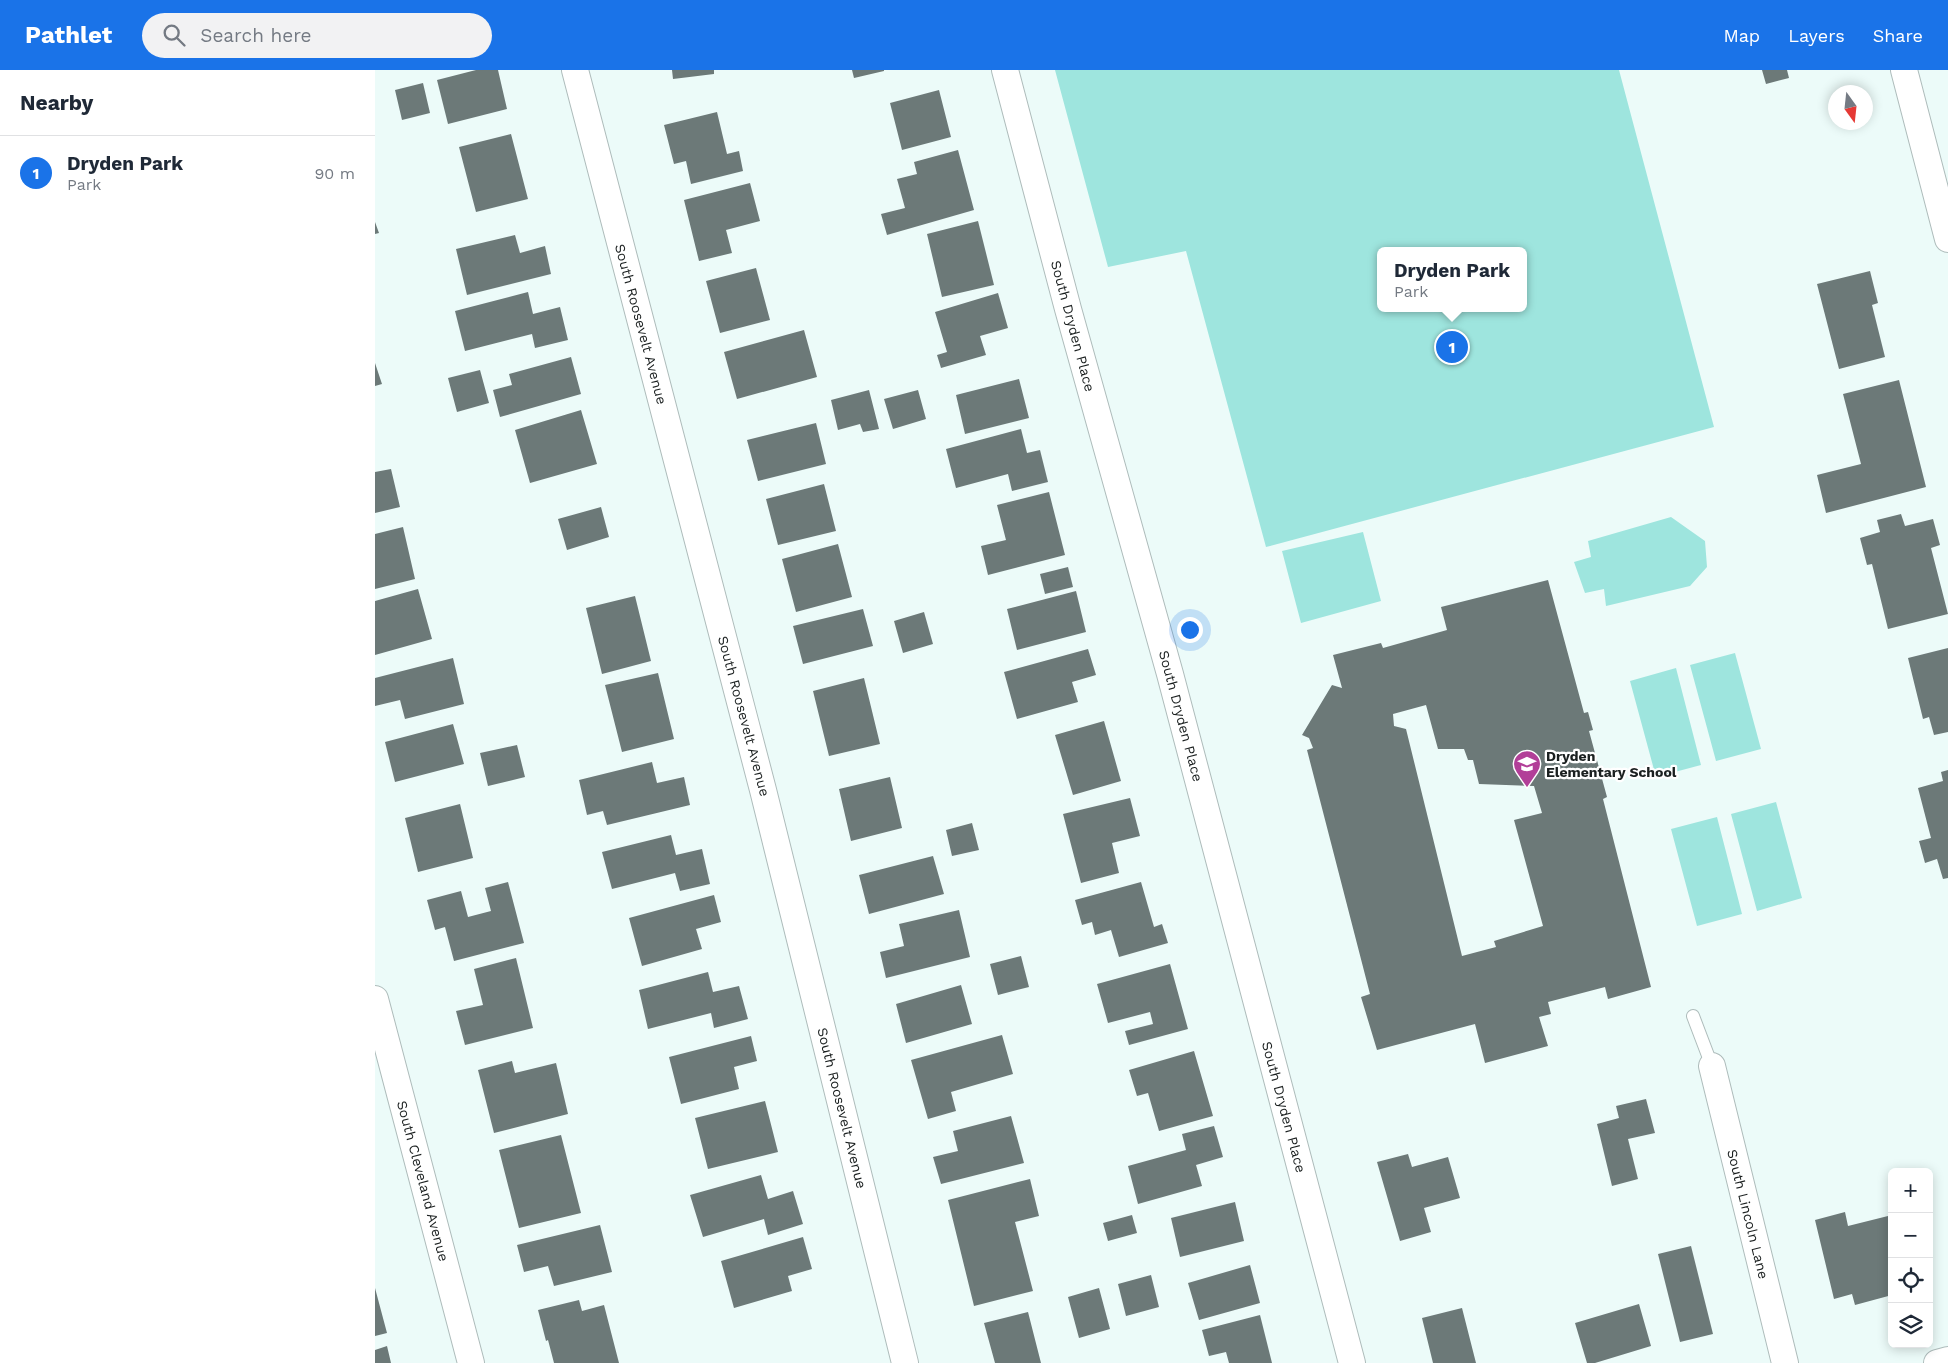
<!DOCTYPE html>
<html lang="en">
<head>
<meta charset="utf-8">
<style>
  body { margin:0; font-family:"Work Sans",sans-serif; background:#f2f2f3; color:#1f2937 }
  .controls { position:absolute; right:15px; bottom:15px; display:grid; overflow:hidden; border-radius:8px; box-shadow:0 2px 12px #0003 }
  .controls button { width:45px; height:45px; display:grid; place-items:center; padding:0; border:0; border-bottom:1px solid #e0e1e3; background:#fff; color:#1f2937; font:25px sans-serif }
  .compass { position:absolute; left:1453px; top:15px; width:45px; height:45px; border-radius:50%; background:#fff; box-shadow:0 2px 12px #0003; rotate:165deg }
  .you { position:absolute; left:814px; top:559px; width:18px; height:18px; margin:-12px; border:4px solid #fff; border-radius:50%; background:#1a73e8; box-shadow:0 0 0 8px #1a73e833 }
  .badge { display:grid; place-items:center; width:32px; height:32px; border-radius:50%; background:#1a73e8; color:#fff; font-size:16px; font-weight:700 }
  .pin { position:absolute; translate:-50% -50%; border:2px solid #fff; box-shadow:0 1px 5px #0006 }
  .popup { position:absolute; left:1002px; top:177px; width:150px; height:65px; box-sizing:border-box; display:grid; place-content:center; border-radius:8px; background:#fff; filter:drop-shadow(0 1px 4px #0005); font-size:16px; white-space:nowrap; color:#747a83 }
  .popup b { font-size:19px; color:#1f2937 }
  .popup::after { content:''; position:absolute; left:50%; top:100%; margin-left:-10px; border:10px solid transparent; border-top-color:#fff }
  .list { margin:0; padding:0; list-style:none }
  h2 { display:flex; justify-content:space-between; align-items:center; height:65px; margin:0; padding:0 20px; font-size:21px }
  h2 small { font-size:16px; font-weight:400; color:#747a83 }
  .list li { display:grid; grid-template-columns:32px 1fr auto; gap:15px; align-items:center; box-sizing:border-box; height:75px; padding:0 20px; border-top:1px solid #e0e1e3 }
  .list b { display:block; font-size:19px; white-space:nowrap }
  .list p { margin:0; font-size:16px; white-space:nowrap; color:#747a83 }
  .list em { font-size:16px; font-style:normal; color:#747a83 }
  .icon { flex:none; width:28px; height:28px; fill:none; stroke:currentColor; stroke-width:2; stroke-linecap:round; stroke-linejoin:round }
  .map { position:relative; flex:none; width:1573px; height:1293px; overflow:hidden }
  header { display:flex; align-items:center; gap:30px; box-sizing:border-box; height:70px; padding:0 25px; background:#1a73e8; color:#fff }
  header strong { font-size:24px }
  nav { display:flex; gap:28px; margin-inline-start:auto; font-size:18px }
  .search { width:350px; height:45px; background:#f2f2f3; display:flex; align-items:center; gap:12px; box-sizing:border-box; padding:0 18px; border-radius:28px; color:#747a83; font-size:19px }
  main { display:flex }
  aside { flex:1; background:#fff }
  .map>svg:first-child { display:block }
  .green { fill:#9ee5de; fill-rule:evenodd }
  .building { fill:#6c7978; fill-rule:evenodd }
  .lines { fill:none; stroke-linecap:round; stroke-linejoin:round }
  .lane-casing { stroke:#aebcbb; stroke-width:14 }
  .street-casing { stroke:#aebcbb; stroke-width:28 }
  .lane { stroke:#fff; stroke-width:12 }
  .street { stroke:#fff; stroke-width:26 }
  .labels { text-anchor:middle; stroke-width:4.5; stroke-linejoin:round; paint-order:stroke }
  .street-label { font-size:14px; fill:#1b2020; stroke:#fff }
  .poi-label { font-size:14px; font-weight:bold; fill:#1b2020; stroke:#fff; text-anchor:start }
</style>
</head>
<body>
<header>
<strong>Pathlet</strong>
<div class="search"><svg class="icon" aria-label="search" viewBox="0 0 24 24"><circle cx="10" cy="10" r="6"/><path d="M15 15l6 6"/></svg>Search here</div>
<nav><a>Map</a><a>Layers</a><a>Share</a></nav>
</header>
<main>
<aside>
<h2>Nearby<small></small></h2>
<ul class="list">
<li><span class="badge">1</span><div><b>Dryden Park</b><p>Park</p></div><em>90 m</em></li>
</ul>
</aside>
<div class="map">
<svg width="1573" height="1293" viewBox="0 0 1573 1293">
  <rect width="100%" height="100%" fill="#ecfbf9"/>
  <!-- green -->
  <path class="green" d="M680 0H1244L1339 357 891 477 811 181 733 197ZM1006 181H1148V238H1006Z
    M1296 447 1330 471 1332 497 1315 516 1231 536 1229 519 1210 523 1199 492 1216 487 1213 471Z
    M988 462 1006 531 926 553 907 481Z
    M1360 583 1386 679 1341 691 1315 595Z
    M1301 598 1326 695 1281 707 1255 611Z
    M1401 732 1427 828 1382 841 1356 744Z
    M1342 747 1367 844 1322 856 1296 759Z"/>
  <!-- building -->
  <path class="building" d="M101 0H123L132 39 73 54 62 10Z
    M297 0H339V4L298 9Z
    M477 0H509V1L479 8Z
    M1387 0H1412L1414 8 1391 14Z
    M48 13 55 43 27 50 20 20Z
    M564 20 576 67 527 80 515 33Z
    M342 42 352 84 364 81 368 101 316 114 311 91 299 94 289 55Z
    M136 64 153 129 101 142 84 77Z
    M583 80 599 140 512 165 506 144 530 138 522 109 542 104 539 92Z
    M375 113 385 151 351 160 357 183 324 191 309 130Z
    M603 151 619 215 567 227 552 164Z
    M0 152 4 163 0 164Z
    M140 165 145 183 170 176 176 204 92 225 81 179Z
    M381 198 395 250 345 263 331 211Z
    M1495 201 1503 233 1497 235 1510 287 1464 299 1442 214Z
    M153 222 158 244 185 237 193 270 160 278 157 264 90 281 80 241Z
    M623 223 633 258 605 266 611 285 566 298 562 285 572 282 560 242Z
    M429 260 442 307 362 329 349 282Z
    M196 287 206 324 125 347 118 320 137 315 134 304Z
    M0 293 7 314 0 316Z
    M105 300 114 333 82 342 73 308Z
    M644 309 654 348 590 364 581 325Z
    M1524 310 1551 417 1451 443 1442 405 1486 394 1468 324Z
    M494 320 504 359 488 362 485 354 463 360 456 330Z
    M543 320 551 349 518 359 509 329Z
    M206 340 222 394 155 413 140 360Z
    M441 353 451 394 383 411 372 370Z
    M646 359 652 383 665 380 673 412 637 421 633 404 581 418 571 379Z
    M16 399 25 437 0 443V402Z
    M449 414 461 461 403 475 391 429Z
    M674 422 690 485 613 505 606 476 631 470 622 435Z
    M226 437 234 467 192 480 183 449Z
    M1526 444 1530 456 1558 449 1565 475 1556 478 1573 544 1513 559 1497 494 1492 495 1485 468 1505 462 1502 450Z
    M28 457 40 509 0 519V464Z
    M463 474 477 527 421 542 407 489Z
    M693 497 698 517 670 524 665 504Z
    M1173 510 1209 643 1213 642 1218 660 1214 661 1232 727 1228 729 1276 917 1233 929 1230 917 1173 932 1176 944 1164 947 1173 976 1110 993 1100 954 1002 980 986 927 995 924 932 680 938 678 934 668 927 665 957 615 967 618 958 585 1006 573 1008 578 1072 560 1066 537ZM1051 635 1063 679H1089L1093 690H1098L1104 714 1159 716 1167 743 1139 750 1168 856 1119 871 1121 877 1087 886 1031 659 1019 656 1018 644Z
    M43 519 57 569 0 585V531Z
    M701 521 711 562 642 580 632 539Z
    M260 526 276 591 227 604 211 538Z
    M488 539 498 576 428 594 418 556Z
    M549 542 558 574 528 583 519 551Z
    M1573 578V662L1559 665 1554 647 1548 649 1533 588Z
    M713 579 721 605 697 612 703 632 642 649 629 602Z
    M78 588 89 634 30 649 25 630 0 636V608Z
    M283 603 299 669 247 682 230 615Z
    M489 608 505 674 454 686 438 621Z
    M729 651 746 711 698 725 680 665Z
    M78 654 89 694 20 712 10 672Z
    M142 675 150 707 113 716 105 683Z
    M277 692 282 713 309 707 315 735 232 755 228 741 212 745 204 710Z
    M1573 700V808L1568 809 1562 789 1550 793 1544 771 1556 768 1543 718 1568 711 1566 702Z
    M515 707 527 758 476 771 464 719Z
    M755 728 765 766 737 773 744 803 706 813 688 744Z
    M85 734 98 788 43 802 30 748Z
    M597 753 604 780 577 786 571 760Z
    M296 765 301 785 327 779 335 814 305 821 300 803 237 819 227 782Z
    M558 786 569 824 494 844 484 805Z
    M133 812 149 873 79 891 70 857 60 860 52 830 86 821 93 847 116 841 110 818Z
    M766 812 779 857 787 854 793 873 744 887 736 860 720 865 717 852 707 855 700 830Z
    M339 825 346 852 321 859 327 879 267 896 254 848Z
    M584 840 595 887 511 908 505 882 529 876 524 854Z
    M646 886 654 917 623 925 615 894Z
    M141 888 158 958 90 975 81 941 108 935 99 899Z
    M795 894 813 959 754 975 750 961 778 954 775 942 733 953 722 914Z
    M333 902 338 922 364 916 373 949 339 958 336 943 273 959 264 920Z
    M586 915 597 954 531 973 521 934Z
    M627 965 638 1004 576 1022 581 1041 553 1049 536 990Z
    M376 966 382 991 359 997 364 1019 306 1034 294 987Z
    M819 981 838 1046 784 1061 773 1023 762 1026 754 1000Z
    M137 991 140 1003 181 993 193 1044 119 1063 103 1000Z
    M1271 1029 1280 1063 1253 1069 1263 1109 1237 1116 1222 1054 1244 1048 1241 1036Z
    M390 1031 403 1082 333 1099 320 1048Z
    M636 1046 649 1093 566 1114 558 1087 583 1081 578 1061Z
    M839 1056 848 1087 821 1095 827 1116 763 1134 753 1096 811 1080 807 1064Z
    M186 1065 206 1143 144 1158 124 1080Z
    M1033 1084 1037 1097 1073 1087 1085 1128 1049 1138 1056 1162 1025 1171 1002 1092Z
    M386 1105 393 1129 418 1121 428 1154 393 1165 389 1149 328 1167 315 1125Z
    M655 1109 664 1146 640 1152 658 1221 599 1236 573 1130Z
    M860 1132 869 1171 805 1187 796 1148Z
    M1470 1142 1473 1156 1517 1145V1225L1480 1235 1477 1224 1459 1229 1440 1150Z
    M757 1145 762 1163 733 1171 728 1153Z
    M225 1155 237 1202 179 1216 173 1196 149 1202 142 1175Z
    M428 1167 437 1199 413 1206 417 1221 359 1238 346 1191Z
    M1316 1176 1338 1264 1305 1272 1283 1184Z
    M875 1195 885 1233 824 1250 813 1213Z
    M776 1205 784 1237 751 1246 743 1214Z
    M0 1218 12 1263 0 1266Z
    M724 1218 735 1259 704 1268 693 1227Z
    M204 1230 207 1241 229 1235 244 1293H179L173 1270 171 1271 163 1240Z
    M1264 1234 1276 1276 1220 1293H1212L1200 1253Z
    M1087 1238 1101 1293H1058L1047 1248Z
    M653 1242 666 1293H620L609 1253Z
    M885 1245 897 1293H854L851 1282 834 1286 827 1260Z
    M12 1276 16 1293H0V1280Z"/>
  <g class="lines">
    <!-- lane casing -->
    <g class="lane-casing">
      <path id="lane" d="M1318 946 1337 996"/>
    </g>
    <!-- street casing -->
    <g class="street-casing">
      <path id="street" d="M200 0 388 720 530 1293
        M630 0 693 239 795 604 977 1293
        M1529 0 1573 169
        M0 929 96 1293
        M1337 996 1410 1293
        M1562 1293 1573 1290"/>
    </g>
    <!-- lane -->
    <use href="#lane" class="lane"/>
    <!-- street -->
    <use href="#street" class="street"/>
  </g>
  <!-- icons -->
  <defs>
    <g id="school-pin" transform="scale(1.4375)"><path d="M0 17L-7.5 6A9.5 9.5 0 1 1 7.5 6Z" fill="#b23f98" stroke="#fff"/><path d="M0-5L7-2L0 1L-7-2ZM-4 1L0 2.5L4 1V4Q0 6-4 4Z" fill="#fff"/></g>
  </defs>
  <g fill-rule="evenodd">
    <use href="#school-pin" x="1152" y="694"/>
  </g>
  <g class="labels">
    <!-- street labels -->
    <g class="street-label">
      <text transform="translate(266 254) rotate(75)" y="5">South Roosevelt Avenue</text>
      <text transform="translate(698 256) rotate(75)" y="5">South Dryden Place</text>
      <text transform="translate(369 646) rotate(75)" y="5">South Roosevelt Avenue</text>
      <text transform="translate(806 646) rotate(75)" y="5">South Dryden Place</text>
      <text transform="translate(909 1037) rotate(75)" y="5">South Dryden Place</text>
      <text transform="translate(467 1038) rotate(76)" y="5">South Roosevelt Avenue</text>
      <text transform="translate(48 1111) rotate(75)" y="5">South Cleveland Avenue</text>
      <text transform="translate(1373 1144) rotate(76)" y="5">South Lincoln Lane</text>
    </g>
    <!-- poi labels -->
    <g class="poi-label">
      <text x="1171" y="691">Dryden<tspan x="1171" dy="16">Elementary School</tspan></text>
    </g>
  </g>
</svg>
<div class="controls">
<button>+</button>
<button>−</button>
<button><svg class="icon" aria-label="locate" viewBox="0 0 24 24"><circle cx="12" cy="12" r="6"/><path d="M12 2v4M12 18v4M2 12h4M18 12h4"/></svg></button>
<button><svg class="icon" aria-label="layers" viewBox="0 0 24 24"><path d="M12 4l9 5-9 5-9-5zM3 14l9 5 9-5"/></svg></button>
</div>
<svg class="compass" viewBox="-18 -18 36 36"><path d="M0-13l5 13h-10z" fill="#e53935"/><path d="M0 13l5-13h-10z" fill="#747a83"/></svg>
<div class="you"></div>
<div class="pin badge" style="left:1077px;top:277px">1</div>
<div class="popup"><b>Dryden Park</b>Park</div>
</div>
</main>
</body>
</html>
